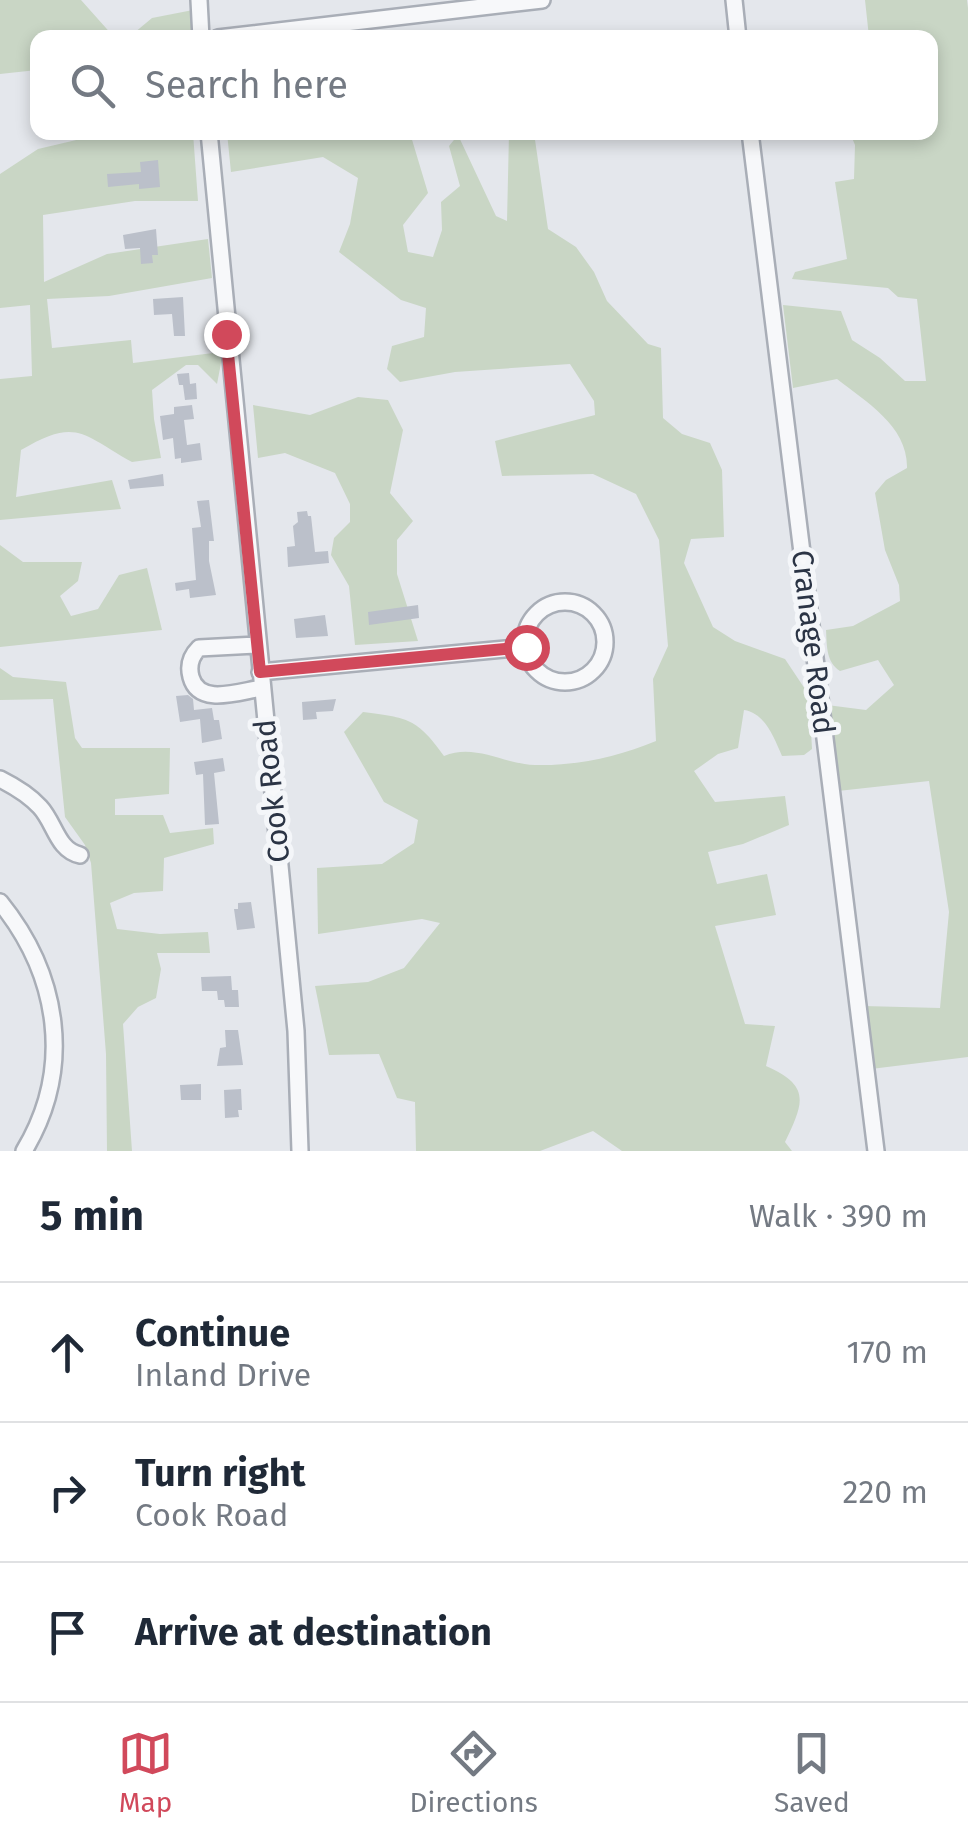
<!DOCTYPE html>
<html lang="en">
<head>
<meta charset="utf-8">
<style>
  body { margin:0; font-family:"Fira Sans",sans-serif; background:#f6f6f7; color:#1f2937 }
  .stop { position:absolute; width:30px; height:30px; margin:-22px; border:8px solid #d1495b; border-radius:50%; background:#fff }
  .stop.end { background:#d1495b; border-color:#fff; box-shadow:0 2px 10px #0008 }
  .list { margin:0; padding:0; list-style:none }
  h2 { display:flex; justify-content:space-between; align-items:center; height:130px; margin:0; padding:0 40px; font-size:42px }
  h2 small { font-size:32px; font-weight:400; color:#747a83 }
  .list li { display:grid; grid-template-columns:65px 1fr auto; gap:30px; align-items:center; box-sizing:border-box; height:140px; padding:0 40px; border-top:2px solid #e0e1e3 }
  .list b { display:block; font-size:38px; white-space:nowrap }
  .list p { margin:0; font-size:32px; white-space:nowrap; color:#747a83 }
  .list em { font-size:32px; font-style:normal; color:#747a83 }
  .icon { flex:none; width:55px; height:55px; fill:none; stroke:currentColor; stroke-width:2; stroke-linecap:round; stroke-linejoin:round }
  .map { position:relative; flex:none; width:968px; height:1151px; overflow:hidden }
  .search { position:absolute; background:#fff; box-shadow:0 5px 15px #0003; left:30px; right:30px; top:30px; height:110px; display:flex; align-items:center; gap:25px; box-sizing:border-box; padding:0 35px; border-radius:20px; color:#747a83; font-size:38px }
  .sheet { height:550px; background:#fff }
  nav { display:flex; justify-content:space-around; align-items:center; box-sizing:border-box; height:140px; border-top:2px solid #e0e1e3; background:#fff; font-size:28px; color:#747a83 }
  nav a { display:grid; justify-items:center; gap:5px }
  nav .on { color:#d1495b }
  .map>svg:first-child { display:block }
  .green { fill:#c9d6c5 }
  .building { fill:#bbc0ca }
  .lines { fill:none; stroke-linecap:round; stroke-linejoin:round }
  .minor-casing { stroke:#a9aeb7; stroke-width:20 }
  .minor { stroke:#f7f8fa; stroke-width:15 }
  .route { stroke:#d1495b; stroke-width:12 }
  .labels { text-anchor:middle; stroke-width:10; stroke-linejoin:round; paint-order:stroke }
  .street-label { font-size:30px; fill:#2b3445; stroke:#f4f6f9 }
</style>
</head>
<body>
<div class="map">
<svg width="968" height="1151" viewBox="0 0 968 1151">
  <rect width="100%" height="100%" fill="#e4e7ec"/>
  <!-- green -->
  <path class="green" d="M0 0H81L114 37 38 38 37 70 0 74Z
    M865 0H967L968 8V1057L871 1069 864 1006 940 1008 949 912 929 781 838 791 827 705 866 710 894 685 878 660 840 671C826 662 827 646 826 630L853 626 900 601 899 585 885 550 875 493 886 480 907 468C908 426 866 402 837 379L793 388 783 305 841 311 852 340 880 358 905 381H926L917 299 898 297 888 288 792 279 795 272 847 259 835 182 854 179 855 145 850 133 930 132V38L869 37Z
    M193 10 191 37 128 38 152 18Z
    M106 133H193L198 201H135L43 215 44 282 107 254 208 239 212 278 109 296 47 299 52 348 131 340 133 363 213 353 222 358 217 384 198 365H186L152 390 154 419 161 458 132 462C82 434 77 417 21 450L16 497 112 480 121 509 0 520V379L32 376 30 305 0 308V174L38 149Z
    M227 133H410L428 193 403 225 408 252 433 257 442 230 441 202 460 186 449 146 458 135 496 216 507 221 509 133H534L548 229 576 247 594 272 607 301 648 344 661 348 663 418 682 434 710 443 722 470 724 537 691 539 684 563 713 627 735 641 785 659 809 695 812 749 804 755 782 756C774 738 765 713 744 710L738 748 718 754 694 771 715 802 785 796 789 825 743 844 708 852 717 884 767 874 776 915 715 926 745 1024 775 1026 766 1066C811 1086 804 1102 785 1142L792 1151H622L593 1131 540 1151H416L415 1102 397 1098 379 1054 329 1055 315 986 368 982 404 968 440 923 422 919 318 934 317 868 382 864 414 843 418 820 384 802 344 732 363 712C408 718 417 718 444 756 475 743 503 764 535 765 576 766 618 757 656 741L653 679 668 646 659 540 636 494 593 474 502 476 495 441 595 415 594 401 570 364 455 372 400 382 387 369 392 346 424 337 426 308 401 300 339 252 350 224 358 178 323 157 231 172Z
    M358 397 388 400 403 430 390 493 413 521 397 540V574L418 641 355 645 349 586 331 555 334 538 350 522V504L335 473 285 453 258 458 253 405 310 415Z
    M0 545 23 562H82L78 581 60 596 71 616 98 609 119 575 147 568 162 630 0 647Z
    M0 668 13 677 66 682 75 738 82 748H170L169 794 115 799V815H163L170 833 213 828 214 844 164 858 163 891 134 893 110 903 117 929 160 934 208 932 210 953H157L161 969 156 998 138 1007 123 1024 132 1151H107L106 1054 91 863 85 845 65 817 53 699 0 700Z"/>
  <!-- building -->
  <path class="building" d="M158 160 160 187 139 189V184L108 187 107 174 141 172 140 162Z
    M156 229 158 255H152L153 263 141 264 140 248 125 249 123 235Z
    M183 297 185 336H174L172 314 154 315 153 299Z
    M189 373 190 384 196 383 197 399 185 400 183 385H179L177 374Z
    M192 405 194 419 184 420 187 445 200 443 202 460 181 463V458L175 459 173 438 163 440 160 416 174 414V407Z
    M163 474 164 486 130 489 128 480Z
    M209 500 214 541H209V561L216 595 190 598 189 589 176 591 175 583 196 580 192 528 201 527 197 501Z
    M307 511 308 516H311L315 552 328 551 329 563 288 567 287 547 295 546 293 526 298 522 297 512Z
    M418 605 419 618 369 625 368 612Z
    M325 615 328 636 296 638 294 619Z
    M188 695 193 699 194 710 212 708 214 720H219L222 739 202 743 200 719 180 722 176 696Z
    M336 699 333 711 316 712 317 719 303 720 302 702Z
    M223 758 225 771 214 773 219 824 205 825 203 774 196 775 194 762Z
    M251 902 255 928 237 930 234 909H238V903Z
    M231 976 232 990H238L239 1007H225L224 1000H218L217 991H202L201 977Z
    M225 1030H238L243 1065 217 1066 220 1048 226 1047Z
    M201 1084V1100H181L180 1085Z
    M241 1089 242 1110H238L239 1117 225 1118 224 1090Z"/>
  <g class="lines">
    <!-- minor casing -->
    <g class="minor-casing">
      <path id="minor" d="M199 0 201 38
        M734 0 738 38
        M218 38 542 0
        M209 132 296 1031 300 1151
        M750 132 876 1151
        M525 642a40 40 0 1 1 80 0a40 40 0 1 1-80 0Z
        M257 645 199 648C191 656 188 666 191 677 199 707 240 691 262 688
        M260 672 526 647
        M0 779C14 786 29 795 40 807 55 823 57 850 80 855
        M0 902C59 975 74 1068 24 1151"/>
    </g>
    <!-- minor -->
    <use href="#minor" class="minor"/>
  </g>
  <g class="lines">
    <!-- route -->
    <path class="route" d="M226 334 260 672 526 647"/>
  </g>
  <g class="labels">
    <!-- street labels -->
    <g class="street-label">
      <text transform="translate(813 642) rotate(83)" y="10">Cranage Road</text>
      <text transform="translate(272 791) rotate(-96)" y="10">Cook Road</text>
    </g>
  </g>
</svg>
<div class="stop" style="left:526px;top:647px"></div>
<div class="stop end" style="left:226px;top:334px"></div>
<div class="search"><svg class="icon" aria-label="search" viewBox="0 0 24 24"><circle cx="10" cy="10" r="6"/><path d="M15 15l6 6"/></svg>Search here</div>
</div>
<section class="sheet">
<h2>5 min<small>Walk · 390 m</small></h2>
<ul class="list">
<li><svg class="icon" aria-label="ahead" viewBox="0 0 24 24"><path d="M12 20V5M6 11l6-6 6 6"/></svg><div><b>Continue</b><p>Inland Drive</p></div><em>170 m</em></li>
<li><svg class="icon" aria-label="right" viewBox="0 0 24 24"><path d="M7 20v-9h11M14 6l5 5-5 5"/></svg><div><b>Turn right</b><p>Cook Road</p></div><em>220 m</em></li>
<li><svg class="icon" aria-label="arrive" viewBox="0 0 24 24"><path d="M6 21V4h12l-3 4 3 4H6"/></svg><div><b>Arrive at destination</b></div></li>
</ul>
</section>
<nav>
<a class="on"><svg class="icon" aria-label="map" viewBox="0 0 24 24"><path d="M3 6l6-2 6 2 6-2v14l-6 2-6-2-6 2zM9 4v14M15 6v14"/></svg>Map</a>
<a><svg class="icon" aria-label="directions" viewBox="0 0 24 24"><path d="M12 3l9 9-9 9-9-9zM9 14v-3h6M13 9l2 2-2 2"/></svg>Directions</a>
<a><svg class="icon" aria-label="saved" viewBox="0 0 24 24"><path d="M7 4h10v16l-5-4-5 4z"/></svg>Saved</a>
</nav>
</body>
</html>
